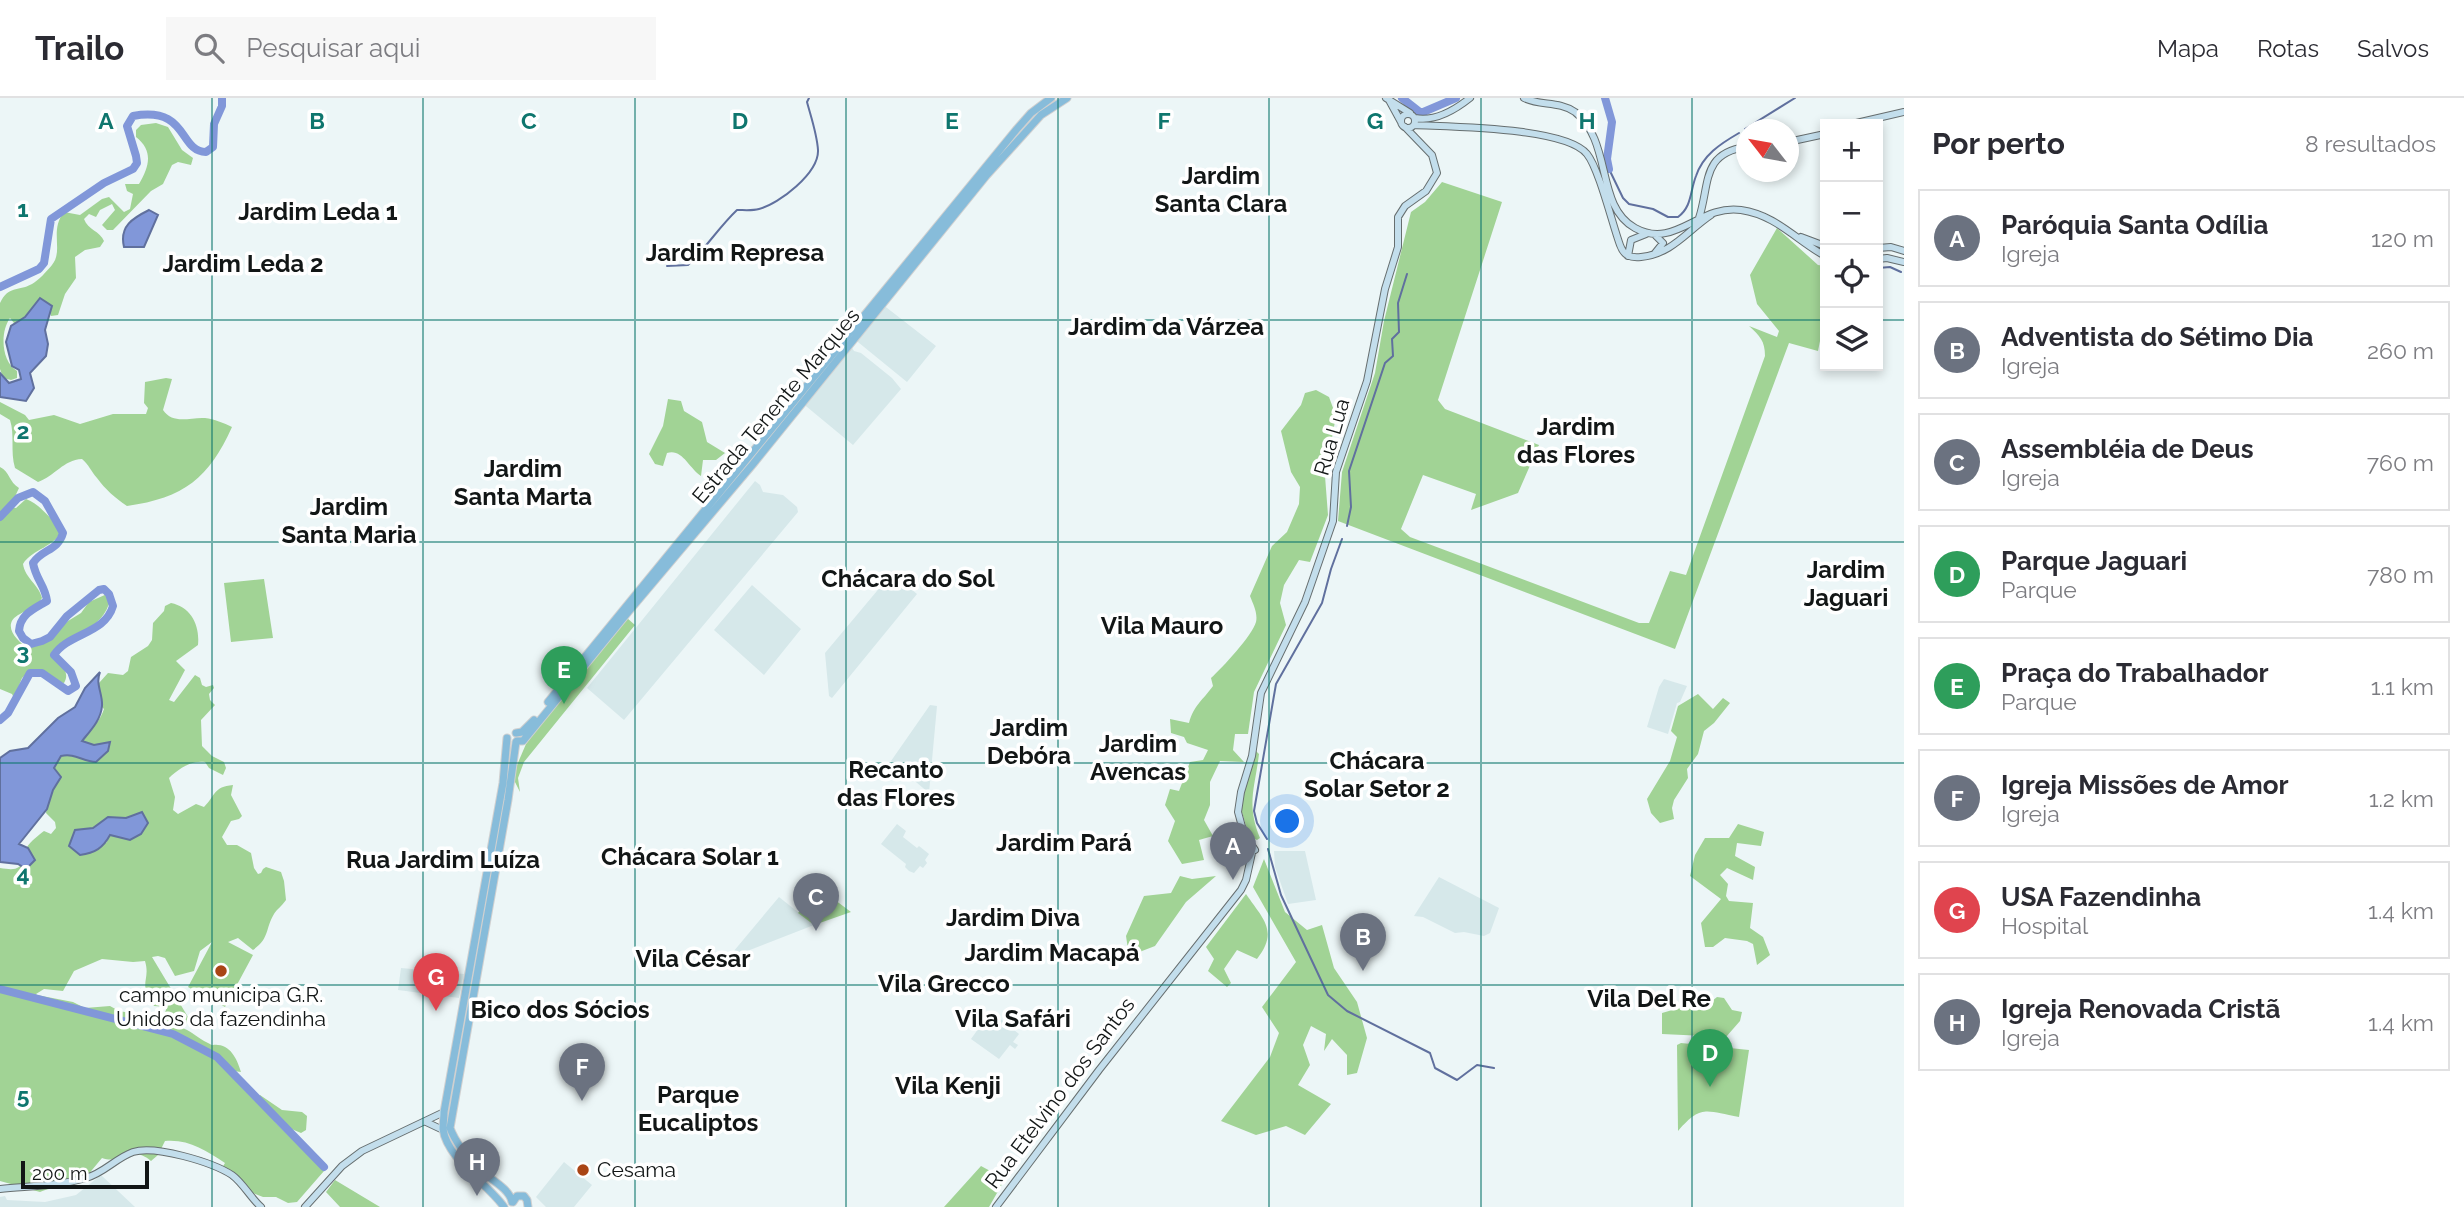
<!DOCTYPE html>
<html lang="pt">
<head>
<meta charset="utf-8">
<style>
  body { margin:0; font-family:Raleway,sans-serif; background:#f7f7f7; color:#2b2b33 }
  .controls { position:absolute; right:21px; top:21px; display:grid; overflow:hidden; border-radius:0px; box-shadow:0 4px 10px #0003 }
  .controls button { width:63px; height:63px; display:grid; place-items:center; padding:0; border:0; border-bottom:2px solid #e1e1e2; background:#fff; color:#2b2b33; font:35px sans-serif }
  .compass { position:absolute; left:1736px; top:21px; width:63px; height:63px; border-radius:50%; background:#fff; box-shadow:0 4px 10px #0003; rotate:301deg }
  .scale { position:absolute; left:21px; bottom:18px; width:128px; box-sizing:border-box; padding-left:7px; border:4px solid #121616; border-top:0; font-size:19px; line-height:24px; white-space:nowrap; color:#121616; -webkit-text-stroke:5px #fff; paint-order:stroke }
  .you { position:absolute; left:1288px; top:724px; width:24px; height:24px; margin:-18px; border:5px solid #fff; border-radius:50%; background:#1a73e8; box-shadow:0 0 0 10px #1a73e833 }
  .badge { display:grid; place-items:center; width:46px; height:46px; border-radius:50%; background:#a94515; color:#fff; font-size:23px; font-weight:700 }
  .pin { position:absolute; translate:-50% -58px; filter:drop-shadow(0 2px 4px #0008) }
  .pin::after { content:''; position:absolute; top:37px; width:24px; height:21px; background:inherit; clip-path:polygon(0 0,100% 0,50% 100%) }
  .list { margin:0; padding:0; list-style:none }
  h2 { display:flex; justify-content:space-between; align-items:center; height:91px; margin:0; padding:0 28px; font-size:30px }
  h2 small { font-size:23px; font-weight:400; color:#7c7c81 }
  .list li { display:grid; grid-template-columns:46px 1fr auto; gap:21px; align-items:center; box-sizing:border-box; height:98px; margin:0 14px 14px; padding:0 14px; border:2px solid #e1e1e2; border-radius:0px }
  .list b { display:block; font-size:26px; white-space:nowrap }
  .list p { margin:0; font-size:23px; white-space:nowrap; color:#7c7c81 }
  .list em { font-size:23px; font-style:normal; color:#7c7c81 }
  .icon { flex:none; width:38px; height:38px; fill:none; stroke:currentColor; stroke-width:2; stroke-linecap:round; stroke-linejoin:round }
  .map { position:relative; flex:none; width:1904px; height:1109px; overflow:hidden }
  header { display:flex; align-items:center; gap:42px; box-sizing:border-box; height:98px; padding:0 35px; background:#fff; border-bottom:2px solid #e1e1e2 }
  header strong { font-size:33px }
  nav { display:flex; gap:38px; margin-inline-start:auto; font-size:24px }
  .search { width:490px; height:63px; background:#f7f7f7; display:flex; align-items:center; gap:18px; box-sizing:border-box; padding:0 24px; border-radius:0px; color:#7c7c81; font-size:26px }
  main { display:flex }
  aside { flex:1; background:#fff }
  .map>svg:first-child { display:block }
  .built { fill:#d6e8ea }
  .green { fill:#a1d395; fill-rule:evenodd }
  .water { fill:#8197d9; stroke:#60709e; stroke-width:2 }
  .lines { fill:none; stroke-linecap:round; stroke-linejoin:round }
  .stream { stroke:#60709e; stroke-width:2 }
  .river { stroke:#8197d9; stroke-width:8 }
  .secondary-casing { stroke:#666e6f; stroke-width:8 }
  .primary-casing { stroke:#d0d0d0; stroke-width:9 }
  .secondary { stroke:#c3deec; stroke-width:6 }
  .primary { stroke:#87bcda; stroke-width:7 }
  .grid { fill:none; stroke:#0f766e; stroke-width:2; stroke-opacity:0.55 }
  .poi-dot { fill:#a94515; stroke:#fff; stroke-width:2.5 }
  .labels { text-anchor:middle; stroke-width:7; stroke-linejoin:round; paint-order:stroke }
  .street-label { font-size:21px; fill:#121616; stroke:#fff }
  .poi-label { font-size:21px; fill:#121616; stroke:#fff }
  .quarter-label { font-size:24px; font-weight:bold; fill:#121616; stroke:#fff }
  .grid-label { font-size:23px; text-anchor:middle; font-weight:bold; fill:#0f766e; stroke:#fff; stroke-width:7; stroke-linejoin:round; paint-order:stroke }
</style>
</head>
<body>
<header>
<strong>Trailo</strong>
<div class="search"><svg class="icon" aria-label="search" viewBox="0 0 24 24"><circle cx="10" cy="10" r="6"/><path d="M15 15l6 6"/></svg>Pesquisar aqui</div>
<nav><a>Mapa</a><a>Rotas</a><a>Salvos</a></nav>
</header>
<main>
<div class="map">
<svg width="1904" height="1109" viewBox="0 0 1904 1109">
  <rect width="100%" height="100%" fill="#ecf6f7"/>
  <!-- built -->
  <path class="built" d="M882 206 936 248 907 284 853 240Z
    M851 248 854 253 861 255 892 280 901 291 853 347 801 304Z
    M755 383 760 387 763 394 783 397 797 409 798 414 624 622 587 590Z
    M892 475 917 496 832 600 829 598 825 555Z
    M752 487 801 531 764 577 714 532Z
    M1664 581 1687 588 1680 604 1677 605 1668 636 1647 629 1659 589Z
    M930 607 937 608 929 695 891 663Z
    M897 726 906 733 903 739 917 750 919 748 929 756 925 762 927 765 923 770 920 768 914 775 909 773 905 769 906 766 881 746Z
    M1274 753H1305L1316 802 1288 806 1275 769Z
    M1439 779 1499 810 1490 835 1484 838 1464 834 1455 835 1423 819 1414 818Z
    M779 799 814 827 737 857H733V854Z
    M401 870 464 876 459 900 398 892Z
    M991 913 1019 936 1013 944 1018 947 1015 951 1010 947 999 961 971 941Z
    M564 1064 592 1087 574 1109H546L536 1099Z
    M101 1077 135 1109H0V1099L5 1098 7 1102 45 1104 76 1097Z"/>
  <!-- green -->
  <path class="green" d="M156 25 168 29 182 52 193 60 191 67 178 64 172 67 163 86 151 93 113 132H107L102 127 115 112 112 106 100 112 96 119 89 116 84 121C88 132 100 133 104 143L100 149 85 152 75 159 76 180 65 196 58 217 51 218 49 212 20 228 14 225 10 220C0 234 1 263 17 273V280L11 282 3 280 0 271V205C9 187 17 194 32 186 38 183 47 173 52 167 64 152 49 133 64 114L80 117 102 101 109 99 124 114 130 111 133 96 127 93 125 86H139C149 69 154 53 136 39V32L141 27Z
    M1442 84 1502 104 1438 302 1445 311 1539 347 1518 395 1471 412 1476 396 1423 377 1401 431 1410 439 1639 525H1649L1670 473 1686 477 1765 258C1765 243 1760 238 1749 228L1777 239 1779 233 1757 206 1750 177 1777 130 1818 167 1825 168V218L1818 253 1789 245 1675 551 1338 423 1342 374 1375 275 1384 223 1411 114 1425 104Z
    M166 280 172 281 163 312C173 327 190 319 205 320 214 321 224 325 232 329 209 380 184 400 127 408 115 400 105 391 97 380 91 373 89 367 82 361 63 362 55 378 38 384L15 370C10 353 15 337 10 322L0 316V304L25 317 29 322 54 317 80 326 113 316H146L148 310 144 305 145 284Z
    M1316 292 1329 299 1336 318 1325 378 1328 417 1310 464 1299 462 1284 487 1280 505 1286 527 1254 594 1248 636H1235L1233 652 1244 664 1220 663 1210 684V707L1204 722 1213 738 1199 742 1204 762 1182 766 1168 743 1175 723 1165 707 1170 691 1179 693 1190 664 1203 662 1208 652 1187 645 1184 639 1171 635 1170 621 1189 625C1194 607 1203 602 1213 588L1211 580C1222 570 1252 538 1256 524 1258 515 1253 506 1250 498L1272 448 1287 434 1299 406 1300 389 1291 374 1281 333 1301 307 1305 295Z
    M668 301 681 303 684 313 702 324 707 344 725 355 716 362H703L701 378C689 370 682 350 667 355L663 368 655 366 649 356 663 328Z
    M0 369C10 374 9 384 19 390L10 409 16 410 26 401C40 406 50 421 62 431 56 449 32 451 23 466 25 480 39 487 42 500 37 509 28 511 20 516 0 526 17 544 29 550L42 546 68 523 81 515 89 504 107 496 111 500C101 535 77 530 56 550 51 566 73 569 64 585L57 584 32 571 22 580 14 600 12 596 0 591Z
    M264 481 273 540 231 544 224 485Z
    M171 505C191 509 200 527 198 547L176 563 185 572 169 602 174 604 195 577 200 580 202 587 206 589 213 587 214 590 209 596 210 602 215 607 201 622 202 648 212 658 224 664 226 670 223 677 209 670 205 664C192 662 178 671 169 680L175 699 173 712 178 716 196 706 204 709C216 697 213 689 233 687L231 697 242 718 239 721 231 723 222 739 227 747H237L251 755 254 770 258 776 261 775 263 771 266 769 281 774 284 783 286 802C282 808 277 811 274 816 265 831 270 840 253 852L238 840 228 844 253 857 225 909 188 889 212 844 200 853 194 873 175 878 165 860 158 858 152 859 188 919 187 925 179 929C191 932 197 940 208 945 215 949 210 946 218 947 232 948 238 964 241 974L234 973 232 979 257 1005 259 1004 260 997 282 1012 302 1014 307 1018 306 1032 301 1035 275 1024 324 1073 297 1104 288 1105 276 1099H263L250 1094 222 1070 225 1065C205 1052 189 1041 165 1043L158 1057 151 1063C132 1046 122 1067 102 1060L87 1078C78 1078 72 1084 64 1087 56 1091 48 1090 40 1094L0 1083V770C28 775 19 763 27 749 31 743 39 737 44 733L51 736 56 730 55 724 46 715 48 701 43 671C62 655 97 634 104 611L99 606V585L108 575 123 577 128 573 131 559 148 548 152 542 153 525 164 513 165 508ZM142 714 120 738 110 737 106 745 75 733 93 730 108 719 126 720ZM102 861 133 864 145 863C151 883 137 884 154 908L167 909 162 923 148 918 119 913 110 908 85 910 73 904 37 897 36 896 44 891 63 893 74 873Z
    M627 520 635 527 524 664 518 680 520 694 514 682 517 667 526 646 563 596Z
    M1698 596 1713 611 1723 600 1730 605 1714 625 1704 633 1698 656 1687 671 1688 680 1674 702 1672 710 1674 721 1660 725 1651 715 1647 701 1670 663 1677 639 1671 633 1678 608Z
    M1256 653 1259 656C1255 690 1246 706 1260 740L1257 742 1249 738 1241 711 1242 698Z
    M1738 726 1764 734 1761 748 1737 745 1735 758 1755 769 1753 782 1727 770 1720 777 1728 786 1726 798 1729 803 1753 805 1750 830 1763 839 1770 857 1757 867 1753 846 1747 843 1725 840 1713 849H1705L1701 825 1721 801 1690 778 1695 757 1705 740H1729Z
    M1264 761 1285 814 1307 832 1322 827 1334 870 1357 904 1367 940 1357 975 1347 977V957L1332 941 1324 953 1326 936 1311 928 1303 947 1310 967 1298 987 1331 1006 1305 1037 1286 1028 1256 1037 1221 1023 1270 959 1279 935 1262 909 1296 864 1253 789Z
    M1180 778 1192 781 1216 778 1186 804 1155 848 1129 858 1126 838 1144 798 1171 795Z
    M819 790 851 814 814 827 798 815Z
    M1246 796C1263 821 1279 833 1257 861L1237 852 1224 871 1231 885 1227 889 1208 873 1214 861 1206 849Z
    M1717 899 1724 900 1732 912 1742 914 1740 923 1726 939 1662 936V915L1693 906 1701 912Z
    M1681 945 1749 952 1739 1019C1706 1013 1701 1006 1678 1033L1677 947Z
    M981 1068 1005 1081 989 1109H944Z
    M335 1082 380 1109H340L326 1094Z"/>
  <!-- water -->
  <path class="water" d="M149 112 158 117 144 149H124C119 128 133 120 149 112Z
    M40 200 52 208 45 232 48 246 46 258 30 275 34 290 26 303 0 299V275L9 285 21 281 19 272 12 268 6 244 11 228 25 219Z
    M100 574C95 586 103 596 102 608 101 622 90 633 82 643L94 647 110 644 108 653 96 664C82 663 75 655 61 658L54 670 61 679 53 692 47 711 19 746 28 750 35 762 26 771 18 766 0 764V660L10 653 28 650 58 620 75 609 85 590Z
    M142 714 148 725 141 736 130 742 110 737C103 750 95 755 80 757L69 748 75 732 93 730 108 719 126 720Z"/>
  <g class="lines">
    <!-- stream -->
    <path class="stream" d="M1745 31 1795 0
      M1609 71 1623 100 1629 106 1653 111 1668 119H1678C1692 109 1690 93 1696 78 1703 57 1720 46 1739 35
      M1823 162 1825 163
      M667 168 688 167C706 150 719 129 737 112 744 112 752 113 759 111 779 106 819 75 818 52 817 36 811 19 807 4L809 0
      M1878 170 1890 169 1901 174
      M1347 428 1351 409 1349 373 1385 265 1393 258 1392 241 1399 234 1398 205 1407 176
      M1267 741 1257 725 1254 713 1276 586 1322 505 1331 471 1342 441
      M1268 751 1281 797 1328 897 1347 913 1430 955 1435 970 1457 982 1477 967 1494 970"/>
    <!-- river -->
    <path class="river" d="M1402 0 1421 15 1456 0
      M1605 0 1612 24 1607 61 1609 71
      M0 189 39 171 44 165 51 121 104 85 133 71 137 65 136 58 127 28 133 18C189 8 178 53 206 54L213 49 214 26 222 8V0
      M0 419 18 400 33 394 45 403 63 435C58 453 42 451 33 465 36 482 45 487 47 503 34 511 20 516 19 533L23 540 31 546 42 543 50 539 67 518 99 492 104 491 109 496 113 508C105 536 68 535 54 557L71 574 76 588 68 593 42 575H30L8 615 0 622
      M0 891 173 936 217 959 324 1069"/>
    <!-- secondary casing -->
    <g class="secondary-casing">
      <path id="secondary" d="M1386 0 1410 15
        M1524 0C1540 8 1559 3 1575 14 1613 44 1595 108 1635 130 1675 152 1699 106 1741 112 1776 117 1796 142 1825 158
        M1389 2 1401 24
        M1401 23a7 7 0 1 1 14 0a7 7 0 1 1-14 0Z
        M1415 20C1435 24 1455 12 1470 0
        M1852 26 1904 14
        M1414 27C1450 29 1565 29 1587 56 1599 71 1612 125 1620 147 1624 158 1630 160 1641 159 1672 156 1687 133 1711 117
        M1788 44 1825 36
        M1699 120C1710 87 1701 55 1746 49
        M1801 139 1825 148
        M1878 150 1891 149 1904 153
        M1655 155 1663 145 1656 138
        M1628 158 1631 142 1646 136
        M1878 161 1887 160 1904 164
        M1247 747 1238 714 1241 694 1252 658 1261 595 1305 504 1333 423 1336 374 1367 283 1385 191 1398 149V119L1405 108 1426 93 1437 75 1432 57 1405 29
        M1246 750 1251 746 1255 752
        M426 1024 443 1032
        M0 1091C28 1088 59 1088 86 1080 104 1075 116 1060 133 1054 155 1047 212 1064 232 1077 243 1085 250 1099 261 1109
        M305 1109 342 1068 362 1053 444 1014
        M996 1109 1099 972 1241 792 1246 782 1252 755"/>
    </g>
    <!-- primary casing -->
    <g class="primary-casing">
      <path id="primary" d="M548 604 1016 32 1031 15 1051 0
        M516 635 522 634 534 622
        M517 643H523L629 513 753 366 986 78 1041 17 1067 0
        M512 1104C510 1091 490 1081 480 1072 468 1060 456 1046 450 1030L508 702 516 644
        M513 1104 517 1098H524L527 1102 528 1109
        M504 1109C488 1086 447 1061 443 1031 443 1026 444 1019 444 1014L503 685 507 640"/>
    </g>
    <!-- secondary -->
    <use href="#secondary" class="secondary"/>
    <!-- primary -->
    <use href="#primary" class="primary"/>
  </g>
  <!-- grid -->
  <path class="grid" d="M212 0V1109M423 0V1109M635 0V1109M846 0V1109M1058 0V1109M1269 0V1109M1481 0V1109M1692 0V1109M0 222H1825M1878 222H1904M0 444H1904M0 665H1904M0 887H1904"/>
  <!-- markers -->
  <g class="poi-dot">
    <circle cx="221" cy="873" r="7"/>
    <circle cx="583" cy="1072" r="7"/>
  </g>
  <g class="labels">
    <!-- street labels -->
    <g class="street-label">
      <text transform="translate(776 308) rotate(-50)" y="7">Estrada Tenente Marques</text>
      <text transform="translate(1332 339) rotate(-74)" y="7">Rua Lua</text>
      <text transform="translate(1060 995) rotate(-53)" y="7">Rua Etelvino dos Santos</text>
    </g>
    <!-- poi labels -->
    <g class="poi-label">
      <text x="221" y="904">campo municipa G.R.<tspan x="221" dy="24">Unidos da fazendinha</tspan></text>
      <text x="597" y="1079" text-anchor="start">Cesama</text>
    </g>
    <!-- quarter labels -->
    <g class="quarter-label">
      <text x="1221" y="86">Jardim<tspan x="1221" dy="28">Santa Clara</tspan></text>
      <text x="318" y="122">Jardim Leda 1</text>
      <text x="735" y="163">Jardim Represa</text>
      <text x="243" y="174">Jardim Leda 2</text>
      <text x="1166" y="237">Jardim da Várzea</text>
      <text x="1576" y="337">Jardim<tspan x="1576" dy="28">das Flores</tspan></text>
      <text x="523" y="379">Jardim<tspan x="523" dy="28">Santa Marta</tspan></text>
      <text x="349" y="417">Jardim<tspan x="349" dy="28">Santa Maria</tspan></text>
      <text x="1846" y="480">Jardim<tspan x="1846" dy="28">Jaguari</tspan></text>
      <text x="908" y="489">Chácara do Sol</text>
      <text x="1162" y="536">Vila Mauro</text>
      <text x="1029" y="638">Jardim<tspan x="1029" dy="28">Debóra</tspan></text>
      <text x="1138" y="654">Jardim<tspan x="1138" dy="28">Avencas</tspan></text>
      <text x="1377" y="671">Chácara<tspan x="1377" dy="28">Solar Setor 2</tspan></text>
      <text x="896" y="680">Recanto<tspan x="896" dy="28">das Flores</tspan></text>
      <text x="1064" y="753">Jardim Pará</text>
      <text x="690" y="767">Chácara Solar 1</text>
      <text x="443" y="770">Rua Jardim Luíza</text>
      <text x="1013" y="828">Jardim Diva</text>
      <text x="1052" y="863">Jardim Macapá</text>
      <text x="693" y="869">Vila César</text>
      <text x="944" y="894">Vila Grecco</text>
      <text x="1649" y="909">Vila Del Re</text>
      <text x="560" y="920">Bico dos Sócios</text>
      <text x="1013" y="929">Vila Safári</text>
      <text x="948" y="996">Vila Kenji</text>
      <text x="698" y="1005">Parque<tspan x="698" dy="28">Eucaliptos</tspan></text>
    </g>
  </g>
  <g class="grid-label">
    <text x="106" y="31">A</text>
    <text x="317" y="31">B</text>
    <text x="529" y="31">C</text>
    <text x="740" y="31">D</text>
    <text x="952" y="31">E</text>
    <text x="1164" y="31">F</text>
    <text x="1375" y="31">G</text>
    <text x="1587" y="31">H</text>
    <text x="23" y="119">1</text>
    <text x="23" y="341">2</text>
    <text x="23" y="562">3</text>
    <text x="23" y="784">4</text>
    <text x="23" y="1006">5</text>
  </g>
</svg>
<div class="controls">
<button>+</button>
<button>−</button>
<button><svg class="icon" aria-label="locate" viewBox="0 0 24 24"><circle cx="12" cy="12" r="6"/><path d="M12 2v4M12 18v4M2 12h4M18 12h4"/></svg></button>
<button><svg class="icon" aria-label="layers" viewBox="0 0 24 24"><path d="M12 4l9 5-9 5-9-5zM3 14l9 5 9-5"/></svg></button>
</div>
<svg class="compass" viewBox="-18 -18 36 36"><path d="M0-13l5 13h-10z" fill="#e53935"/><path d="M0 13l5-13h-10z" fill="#7c7c81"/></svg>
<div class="scale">200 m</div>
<div class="you"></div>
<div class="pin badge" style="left:1233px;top:782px;background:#6b7280">A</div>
<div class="pin badge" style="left:1363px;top:873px;background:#6b7280">B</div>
<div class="pin badge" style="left:816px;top:833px;background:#6b7280">C</div>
<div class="pin badge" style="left:1710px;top:989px;background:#2e9e5b">D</div>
<div class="pin badge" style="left:564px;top:606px;background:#2e9e5b">E</div>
<div class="pin badge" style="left:582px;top:1003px;background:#6b7280">F</div>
<div class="pin badge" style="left:436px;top:913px;background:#e0444e">G</div>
<div class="pin badge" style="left:477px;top:1098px;background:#6b7280">H</div>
</div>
<aside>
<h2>Por perto<small>8 resultados</small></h2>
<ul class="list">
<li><span class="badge" style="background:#6b7280">A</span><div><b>Paróquia Santa Odília</b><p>Igreja</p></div><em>120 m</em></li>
<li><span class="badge" style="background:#6b7280">B</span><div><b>Adventista do Sétimo Dia</b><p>Igreja</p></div><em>260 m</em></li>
<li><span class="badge" style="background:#6b7280">C</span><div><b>Assembléia de Deus</b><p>Igreja</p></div><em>760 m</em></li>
<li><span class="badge" style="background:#2e9e5b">D</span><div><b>Parque Jaguari</b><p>Parque</p></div><em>780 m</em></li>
<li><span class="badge" style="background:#2e9e5b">E</span><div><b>Praça do Trabalhador</b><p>Parque</p></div><em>1.1 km</em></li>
<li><span class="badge" style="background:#6b7280">F</span><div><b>Igreja Missões de Amor</b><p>Igreja</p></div><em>1.2 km</em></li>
<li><span class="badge" style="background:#e0444e">G</span><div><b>USA Fazendinha</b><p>Hospital</p></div><em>1.4 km</em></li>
<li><span class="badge" style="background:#6b7280">H</span><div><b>Igreja Renovada Cristã</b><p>Igreja</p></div><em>1.4 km</em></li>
</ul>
</aside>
</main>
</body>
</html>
